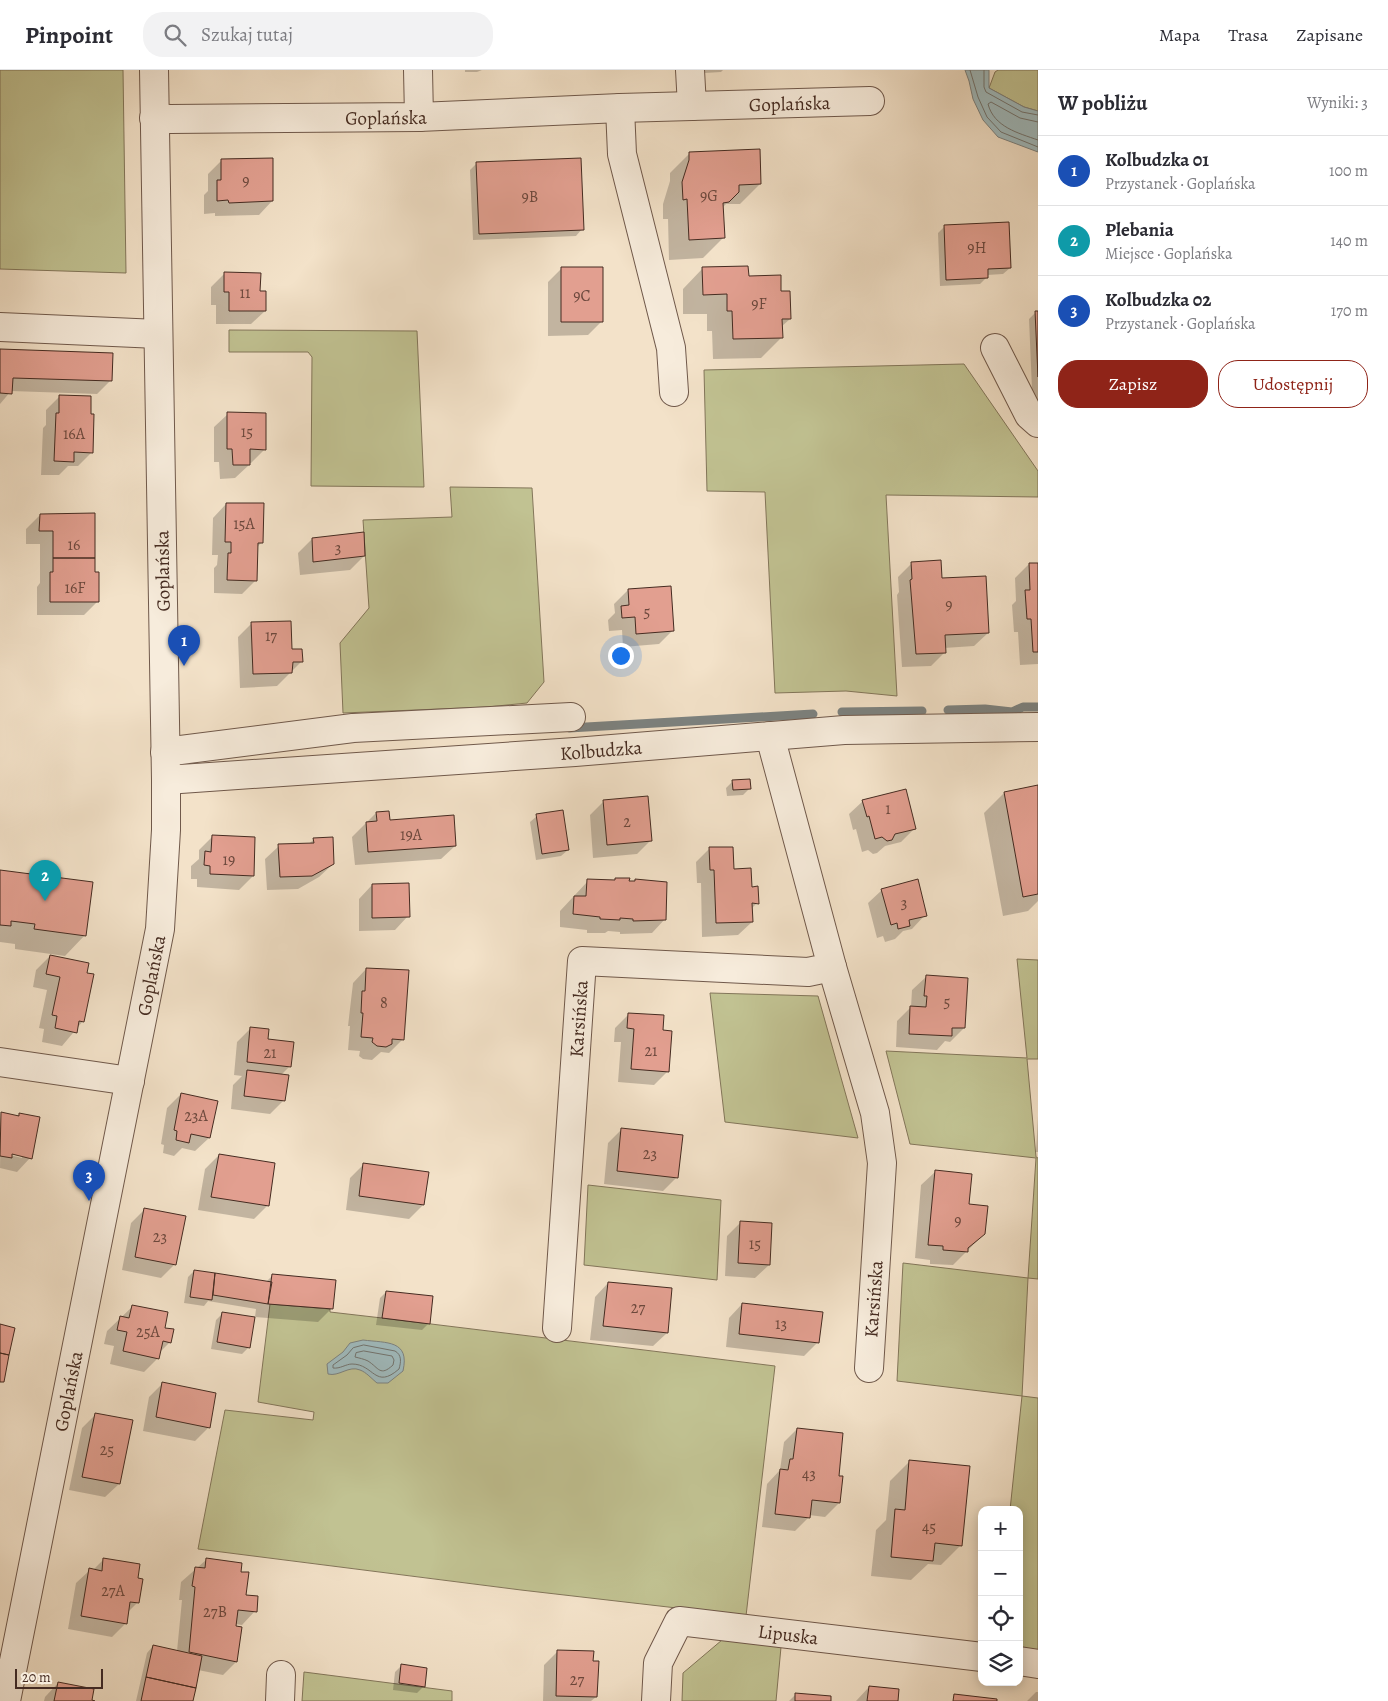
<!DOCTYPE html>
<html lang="pl">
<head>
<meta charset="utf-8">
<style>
  body { margin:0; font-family:Alegreya,serif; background:#f2f2f3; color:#2b2b33 }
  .controls { position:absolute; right:15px; bottom:15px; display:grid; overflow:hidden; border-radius:10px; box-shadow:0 2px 12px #0003 }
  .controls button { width:45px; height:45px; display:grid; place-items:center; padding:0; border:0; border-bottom:1px solid #e1e1e2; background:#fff; color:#2b2b33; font:25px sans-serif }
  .scale { position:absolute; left:15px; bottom:12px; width:88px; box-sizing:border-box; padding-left:5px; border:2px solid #452b21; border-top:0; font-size:14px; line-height:18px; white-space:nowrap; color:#452b21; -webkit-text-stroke:4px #f7ecdc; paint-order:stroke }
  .you { position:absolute; left:620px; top:585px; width:18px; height:18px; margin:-12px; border:4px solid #fff; border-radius:50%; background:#1a73e8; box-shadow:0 0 0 8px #1a73e833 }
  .badge { display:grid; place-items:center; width:32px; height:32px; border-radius:50%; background:#8f2418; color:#fff; font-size:16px; font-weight:700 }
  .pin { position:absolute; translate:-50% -41px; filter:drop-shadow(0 1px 2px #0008) }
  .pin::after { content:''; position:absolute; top:26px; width:18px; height:15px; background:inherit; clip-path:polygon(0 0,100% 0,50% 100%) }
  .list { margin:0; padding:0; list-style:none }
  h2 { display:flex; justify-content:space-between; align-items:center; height:65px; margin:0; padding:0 20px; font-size:21px }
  h2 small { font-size:16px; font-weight:400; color:#7c7c81 }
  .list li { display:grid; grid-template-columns:32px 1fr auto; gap:15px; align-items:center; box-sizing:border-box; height:70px; padding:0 20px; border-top:1px solid #e1e1e2 }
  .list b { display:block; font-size:19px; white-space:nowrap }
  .list p { margin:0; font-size:16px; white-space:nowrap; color:#7c7c81 }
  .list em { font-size:16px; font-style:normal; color:#7c7c81 }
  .actions { display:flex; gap:10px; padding:15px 20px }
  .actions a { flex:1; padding:11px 0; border:1px solid #8f2418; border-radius:20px; text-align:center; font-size:18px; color:#8f2418 }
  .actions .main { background:#8f2418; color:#fff }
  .icon { flex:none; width:28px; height:28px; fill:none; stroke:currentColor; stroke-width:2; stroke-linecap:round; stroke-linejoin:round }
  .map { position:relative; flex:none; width:1038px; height:1631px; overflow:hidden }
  header { display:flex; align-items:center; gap:30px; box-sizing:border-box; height:70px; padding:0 25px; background:#fff; border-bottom:1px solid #e1e1e2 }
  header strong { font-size:24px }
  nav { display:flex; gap:28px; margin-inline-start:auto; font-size:18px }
  .search { width:350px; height:45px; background:#f2f2f3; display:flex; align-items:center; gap:12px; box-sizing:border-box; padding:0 18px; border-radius:20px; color:#7c7c81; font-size:19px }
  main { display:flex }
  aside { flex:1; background:#fff }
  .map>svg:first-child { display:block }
  .green { fill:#c1c292; stroke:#83765a }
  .water { fill:#a0bcc0; stroke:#7c8280 }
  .shadow { fill:#0003; fill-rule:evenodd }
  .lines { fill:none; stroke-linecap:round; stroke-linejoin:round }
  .shore { stroke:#727470; stroke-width:1 }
  .stream { stroke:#7c8280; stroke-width:9 }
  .building { fill:#e29f90; stroke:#452b21 }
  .minor-casing { stroke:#70594b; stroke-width:30 }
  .minor { stroke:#f7ecdc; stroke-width:28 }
  .labels { text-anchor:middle; stroke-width:5; stroke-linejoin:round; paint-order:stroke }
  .number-label { font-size:16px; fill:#6c483d }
  .street-label { font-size:19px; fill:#452b21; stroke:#f7ecdc }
</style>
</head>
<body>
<header>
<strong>Pinpoint</strong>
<div class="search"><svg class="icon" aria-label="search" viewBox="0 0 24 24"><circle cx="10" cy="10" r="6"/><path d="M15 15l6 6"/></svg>Szukaj tutaj</div>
<nav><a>Mapa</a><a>Trasa</a><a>Zapisane</a></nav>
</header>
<main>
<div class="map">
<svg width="1038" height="1631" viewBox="0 0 1038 1631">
  <rect width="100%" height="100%" fill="#f3e2c9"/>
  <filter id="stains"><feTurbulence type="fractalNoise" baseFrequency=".004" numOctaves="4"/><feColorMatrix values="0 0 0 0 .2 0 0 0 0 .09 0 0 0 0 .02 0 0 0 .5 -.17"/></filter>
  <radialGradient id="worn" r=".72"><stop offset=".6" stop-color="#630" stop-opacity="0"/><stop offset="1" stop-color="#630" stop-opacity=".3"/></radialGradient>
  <!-- green -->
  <path class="green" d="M0 0H123L126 203 0 199Z
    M998 0H1038V41L1024 37 989 18 995 2Z
    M229 260 417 261 424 417 311 416 312 287 308 282H229Z
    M964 294 1038 401V427L886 425 897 626 846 621 775 623 765 422 707 421 704 300Z
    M450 417 532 418 544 612 527 633 487 637 343 643 340 573 369 538 363 450 452 447Z
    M1017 889 1038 890V989H1027L1036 1087 1038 1088V1209L1028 1208 1022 1326 1038 1328V1581L1019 1579V1440H1010L1022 1326 897 1311 903 1193 1028 1208 1036 1088 910 1074 886 981 1027 988Z
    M710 923 818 926 858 1068 725 1052Z
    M588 1115 721 1130 717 1210 584 1195Z
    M270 1234 330 1239V1242L382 1248 775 1296 746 1546 521 1520 198 1479 225 1340 313 1350 314 1342 258 1332Z
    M722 1570 781 1577 776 1631H682L683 1603Z
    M304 1602 452 1621V1631H302Z"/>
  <!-- water -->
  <path class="water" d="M965 0H989V18L1024 37 1038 41V82L998 67 983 50 973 29 969 11Z
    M363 1270C387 1273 410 1270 403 1301L388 1313H377C372 1309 366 1302 360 1300 349 1295 339 1307 328 1304L327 1294 343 1282 350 1273Z"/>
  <!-- shadow -->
  <path class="shadow" d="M465 0H482L477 2H465Z
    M705 0H723L721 2 705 3Z
    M690 83 760 114 740 134H726L722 138 723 168 703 188 669 190 668 149H663V134L670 111V103Z
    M222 90 272 131 259 145 215 146V143L204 144V125L208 121V104Z
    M477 93 582 159 576 166 473 170 470 100Z
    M944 157 1010 198 1003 204 987 205V207L980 214 940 216 938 163Z
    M703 198 747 207 780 223 790 249 781 257V268L761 288 713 289 712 261H707V244H683V219Z
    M561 199 602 251 588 265 548 266V212Z
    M224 204 259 222 265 241 251 254H216V235H211V217Z
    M1036 242H1038V343H1033L1029 249Z
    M0 280 110 311 97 324 11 321 0 334Z
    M60 326 91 383 78 396H68L59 405H41L43 358 46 355V340Z
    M228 344 265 379 251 393H249V395L235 408 220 409 219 392H214V357Z
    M226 434 262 472 256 478V510L242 524 214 523V498L217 495 218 485H212L213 448Z
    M40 445 94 503 98 531 84 545H37V517L40 513V474H26V459Z
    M312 469 364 486 350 500 300 505 298 483Z
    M912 493 941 509 988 563 974 576 944 578 945 582 931 596 902 597 897 525 899 522 898 507Z
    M1029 494H1038V594L1020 595 1018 562H1014L1012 535 1016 531 1015 508Z
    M628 520 673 560 659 574 623 577 622 560 609 561 608 550 615 543 614 534Z
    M252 553 291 580 302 591 277 616 240 618 238 567Z
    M733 711 750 718 743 725 727 726 726 718Z
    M1038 716V831L1028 841 1003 846 984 743 1004 723Z
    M604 731 650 771 637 784 593 788 590 745Z
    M863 731 915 758 901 772 885 776 877 783 873 784 868 780 862 782 856 759 853 760 849 744Z
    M376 743 389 751 455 776 441 789 355 795 352 767Z
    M537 746 568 780 561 786 536 790 530 752Z
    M213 766 254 769 253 806 239 820 197 817V809H191V796L199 789V780Z
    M314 769 333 794 319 807 298 819 267 820 265 789 279 776 308 775Z
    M710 778 750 818 757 833 751 839 752 852 738 865 702 867 701 813H697L696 792Z
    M0 801 85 865 65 886 15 879V874L0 872Z
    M635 810 665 849 652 863 620 864V862L608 861 605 863H587V860L560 857V841L588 811 633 812Z
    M372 815 408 846 395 860 359 861V829Z
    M882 820 925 845 912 859 903 861 895 869 885 872 883 866 877 868 868 833Z
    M50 886 83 951 62 976 42 972 44 959 39 958 47 920 33 917 36 900Z
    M366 899 403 969 389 983 381 982 372 990 363 989 359 986 360 981 348 980 350 956H348L353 913Z
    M926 907 964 958 950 972 945 971 937 980 896 977 897 951 911 937 912 920Z
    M629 944 662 961 668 1001 654 1015 618 1012 621 972H614L615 958Z
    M251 958 266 970 290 996 281 1005 284 1030 270 1044 231 1039 233 1015 242 1006 234 1005 237 972Z
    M181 1024 209 1068 195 1081 182 1078 174 1086 163 1083 164 1075 161 1074 167 1038Z
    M1 1043 17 1046 20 1044 30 1088 17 1102 0 1098ZM6 1082 22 1085V1088L6 1084Z
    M1038 1046V1082H1036Z
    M622 1059 677 1107 663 1121 604 1114 608 1073Z
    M219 1085 267 1136 254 1149 198 1140 205 1099Z
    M364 1094 428 1103 423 1135 409 1149 346 1140 350 1108Z
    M935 1102 968 1135 984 1164 953 1195 930 1194V1190L915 1188 921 1115Z
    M145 1139 175 1194 161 1208 122 1200 131 1153Z
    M741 1152 769 1195 755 1208 725 1206 727 1166Z
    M194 1201 265 1213 273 1205 332 1238 318 1252 255 1247 256 1239 208 1231 204 1236 184 1233 188 1207Z
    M608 1213 667 1263 653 1276 590 1270 595 1227Z
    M386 1222 429 1253 422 1260 376 1255 380 1228Z
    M742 1234 818 1272 804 1286 726 1277 729 1248Z
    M133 1236 164 1259 170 1272 159 1283 158 1288 144 1302 110 1294 114 1276 104 1274 107 1261Z
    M223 1243 249 1277 242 1284 211 1279 216 1250Z
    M163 1313 208 1358 195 1371 143 1361 149 1327Z
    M96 1344 119 1414 105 1427 69 1420 82 1358Z
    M797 1359 837 1407 841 1408 839 1433 825 1447 809 1445V1447L795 1461 762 1457 767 1414 780 1400 784 1372Z
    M910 1391 961 1475 941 1495 928 1494 911 1510 871 1506 876 1460 886 1450 890 1411Z
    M104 1489 137 1509V1533L127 1543 126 1553 112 1567 68 1559 76 1513 90 1500H93Z
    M206 1490 240 1503 245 1526 255 1541 242 1555 235 1554 236 1592 223 1605 198 1600 191 1631H136L147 1583 153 1576 177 1581 182 1530H179L181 1512Z
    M558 1581 596 1627 591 1631H543L544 1595Z
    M401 1596 424 1616 417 1623 393 1620 395 1602Z
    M58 1613 90 1631H44L45 1627Z
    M869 1617 897 1631H856Z
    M1036 1622H1038V1631H1027Z
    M796 1624 829 1631H789Z"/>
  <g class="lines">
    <!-- shore -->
    <path class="shore" d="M970 0 978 27 987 47 1001 62 1038 77
      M984 0V17L986 22 1022 42 1038 45
      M1038 52 1020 48 991 32 988 34C994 57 1018 63 1038 70
      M364 1275 395 1281C402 1285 401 1292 399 1299 375 1320 374 1294 352 1294 346 1294 340 1299 333 1298V1295L347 1285 353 1278Z
      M364 1281 392 1286 394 1290 393 1295C380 1307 379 1298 368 1291 364 1289 359 1288 355 1287L356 1283Z"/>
    <!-- stream -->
    <path class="stream" d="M948 640 985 639 1012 642 1023 637H1037
      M842 642 922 641
      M569 658 813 644"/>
  </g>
  <!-- building -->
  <path class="building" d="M760 79 761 114 739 115V122L729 132 723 133 725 168 689 170 687 129 683 130 682 112 689 90V82Z
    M273 88V131L229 133 228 130 217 131V110H221V89Z
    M581 88 584 160 479 164 476 92Z
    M1009 152 1011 198 988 199V208L946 210 944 155Z
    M748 196 749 206 781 205V221H790L791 249H782L783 268 733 269 732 241H727V224L703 225 702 197Z
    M561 197H603V252H561Z
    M224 202 261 203 260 221H266V241H229V222H224Z
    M1035 241H1038V307Z
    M0 279 113 283 112 311 13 308 12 324 0 323Z
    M59 325 91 326V344H94L93 383 74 382V392L54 391 56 343H59Z
    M227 342 266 343V380L250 379V395H233L232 379H227Z
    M226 433H264L263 473H258L257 511 227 510 228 483H231V472H225Z
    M95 443V488H53V461H39L40 444Z
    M364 462 365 486 313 492 312 468Z
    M53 488H95V502H99V532H50V502H53Z
    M941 490 942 508 986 506 989 563 945 565 946 583 916 584 910 510 912 509 911 492Z
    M1029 493H1038V582H1033L1031 549H1027L1025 520H1030Z
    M671 516 674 561 636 564 635 547 622 548 621 536 629 535 628 519Z
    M291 551 292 579H302L303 592H293L292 603 253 604 251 552Z
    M750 709 751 719 733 720 732 710Z
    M1038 715V824L1023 827 1004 722Z
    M906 719 916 759 895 764 892 770 887 771 882 767 875 769 869 746 867 747 862 730Z
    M648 726 652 771 607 775 603 730Z
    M563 740 569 780 542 784 536 744Z
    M389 741 390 750 454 745 456 776 368 782 366 752 377 751 376 742Z
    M212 765 255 767 254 806 210 804V796L204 795 205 781 211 782Z
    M333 767 334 794 312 806 280 807 278 774 314 773 313 768Z
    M709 777H733L734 799 751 798 752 817 758 816 759 834 752 833 753 852 716 853 714 800H710Z
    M0 800 93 812 86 866 34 859 35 854 11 851V856L0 855Z
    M615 808H630L629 811H635V809L667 812 666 850 633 851V849L620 848V850L600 849V847L573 844 574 826H586L587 809 615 810Z
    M918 809 927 846 909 850 910 856 898 859 897 853 891 855 881 819Z
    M409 813 410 847 372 848V814Z
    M50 885 89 893 87 903 94 904 84 952 79 951 77 963 55 958 57 946 52 945 60 907 46 904Z
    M366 898 409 900 404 970 392 969V974L386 977 377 976 372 972 373 968 361 967 363 943H361L362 921H365Z
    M926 905 968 908 965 958H952V966L909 964 910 936 926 937 927 926H924Z
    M628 943 664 945 663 960 672 961 669 1002 631 999 634 959 627 958Z
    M250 957 269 959 268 969 294 972 291 997 247 992Z
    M247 1000 289 1005 285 1031 244 1026Z
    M181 1023 218 1031 210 1068 191 1064 189 1073 176 1070 177 1061 174 1060Z
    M1 1042 19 1046V1043L40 1047 32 1089 12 1084V1088L0 1086Z
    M621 1058 683 1065 678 1108 617 1101Z
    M219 1084 275 1093 269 1136 211 1127Z
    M363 1093 429 1102 424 1135 359 1126Z
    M935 1100 972 1104 969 1134 988 1136 985 1164 968 1178V1182L943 1180V1176L928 1175Z
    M144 1138 186 1146 176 1195 135 1187Z
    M740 1151 772 1153 770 1195 738 1193Z
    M194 1200 215 1203 212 1230 190 1227Z
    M215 1203 272 1212 268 1234 213 1225Z
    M272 1204 336 1210 333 1239 268 1234Z
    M608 1212 672 1218 668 1263 603 1256Z
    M386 1221 433 1226 430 1254 382 1248Z
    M742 1233 823 1242 819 1273 739 1264Z
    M132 1235 168 1242 165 1258 174 1259 171 1273 163 1271 159 1289 123 1281 127 1262 117 1260 120 1246 129 1248Z
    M222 1242 255 1247 250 1278 217 1272Z
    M0 1254 15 1258 9 1285 0 1283Z
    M0 1283 9 1285 4 1312H0Z
    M162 1312 216 1323 210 1358 156 1347Z
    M95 1343 133 1350 120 1414 82 1407Z
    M797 1358 843 1363 839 1406H843L840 1433 812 1430 810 1448 775 1444 780 1399 788 1400 790 1389H793Z
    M909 1390 970 1396 962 1476 935 1473 933 1491 891 1487 895 1439 905 1440Z
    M103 1488 140 1494 138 1508 143 1509 139 1533 130 1532 127 1554 81 1546 89 1498 102 1501Z
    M206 1488 242 1493 241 1502H249L246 1525 258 1526 257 1542 238 1540 236 1556 242 1557 237 1592 189 1582 195 1517 192 1516 195 1497 205 1498Z
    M153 1575 202 1586 196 1618 146 1607Z
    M557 1580 594 1581 593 1591H599L597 1627 556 1626Z
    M401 1594 427 1598 425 1617 399 1613Z
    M146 1607 196 1618 193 1631H141Z
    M58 1612 94 1619 92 1630 95 1631H54Z
    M869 1616 899 1619 898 1631H867Z
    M795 1623 831 1626V1631H795Z
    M954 1624 997 1629V1631H953Z"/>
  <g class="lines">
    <!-- minor casing -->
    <g class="minor-casing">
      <g id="minor">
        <path d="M418 0 419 47"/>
        <path d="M690 0 692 36"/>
        <path d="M620 38 622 84 671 278 674 322"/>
        <path id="s1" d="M154 48 170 49 419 47 620 38 870 31"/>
        <path d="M0 257 158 264"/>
        <path d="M995 278 1029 345 1038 353"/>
        <path d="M165 682 353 658 571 647"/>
        <path id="s2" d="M166 710 575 682 844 660 1038 657"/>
        <path d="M832 897 875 1043 882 1093 869 1298"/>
        <path d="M0 992 130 1011"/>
        <path id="s3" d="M557 1258 582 891 808 902 832 897 770 666"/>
        <path d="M1019 1591 1038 1594"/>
        <path id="s4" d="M6 1631 160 859 166 760V710L154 0"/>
        <path d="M280 1631 281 1605"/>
        <path id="s5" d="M656 1631 658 1593 679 1551 982 1587"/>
      </g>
    </g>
    <!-- minor -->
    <use href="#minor" class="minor"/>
  </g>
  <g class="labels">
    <!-- number labels -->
    <g class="number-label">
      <text x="246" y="116">9</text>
      <text x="709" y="131">9G</text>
      <text x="530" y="132">9B</text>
      <text x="977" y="183">9H</text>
      <text x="245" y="228">11</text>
      <text x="582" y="231">9C</text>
      <text x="759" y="239">9F</text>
      <text x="247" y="367">15</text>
      <text x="74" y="369">16A</text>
      <text x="244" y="459">15A</text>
      <text x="74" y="480">16</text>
      <text x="338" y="483">3</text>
      <text x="75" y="523">16F</text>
      <text x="949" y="540">9</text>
      <text x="647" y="547">5</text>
      <text x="271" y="571">17</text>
      <text x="888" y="744">1</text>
      <text x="627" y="757">2</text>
      <text x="411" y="770">19A</text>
      <text x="229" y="795">19</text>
      <text x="904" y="838">3</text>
      <text x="947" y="937">5</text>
      <text x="384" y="938">8</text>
      <text x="651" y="986">21</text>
      <text x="270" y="988">21</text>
      <text x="196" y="1051">23A</text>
      <text x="650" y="1089">23</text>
      <text x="958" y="1156">9</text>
      <text x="160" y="1172">23</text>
      <text x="755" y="1179">15</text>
      <text x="638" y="1243">27</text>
      <text x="781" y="1259">13</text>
      <text x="148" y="1267">25A</text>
      <text x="107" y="1385">25</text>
      <text x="809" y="1409">43</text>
      <text x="929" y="1462">45</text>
      <text x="113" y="1526">27A</text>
      <text x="215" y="1547">27B</text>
      <text x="577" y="1615">27</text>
    </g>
    <!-- street labels -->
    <g class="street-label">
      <text dy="7" stroke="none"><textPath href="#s1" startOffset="636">Goplańska</textPath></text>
      <text dy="7" stroke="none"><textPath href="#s1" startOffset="232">Goplańska</textPath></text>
      <text transform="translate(162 501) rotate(-91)" y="7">Goplańska</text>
      <text dy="7" stroke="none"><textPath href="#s2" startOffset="436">Kolbudzka</textPath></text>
      <text dy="7" stroke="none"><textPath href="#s4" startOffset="740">Goplańska</textPath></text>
      <text dy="7" stroke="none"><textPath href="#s3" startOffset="310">Karsińska</textPath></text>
      <text transform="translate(873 1229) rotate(-86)" y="7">Karsińska</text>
      <text dy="7" stroke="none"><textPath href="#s4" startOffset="316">Goplańska</textPath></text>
      <text dy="7" stroke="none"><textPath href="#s5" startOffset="195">Lipuska</textPath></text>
    </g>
  </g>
  <rect width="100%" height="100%" filter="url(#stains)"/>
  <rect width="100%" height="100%" fill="url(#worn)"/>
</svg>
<div class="controls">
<button>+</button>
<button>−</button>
<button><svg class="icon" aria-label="locate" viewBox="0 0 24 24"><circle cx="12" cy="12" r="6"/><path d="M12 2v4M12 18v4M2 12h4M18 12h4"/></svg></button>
<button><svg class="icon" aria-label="layers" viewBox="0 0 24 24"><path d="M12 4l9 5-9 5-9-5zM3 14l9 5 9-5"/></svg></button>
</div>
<div class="scale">20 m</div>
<div class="you"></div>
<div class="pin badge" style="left:184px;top:596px;background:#1a4fb4">1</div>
<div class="pin badge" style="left:45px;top:831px;background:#0f9aa8">2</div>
<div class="pin badge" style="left:89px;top:1131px;background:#1a4fb4">3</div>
</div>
<aside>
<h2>W pobliżu<small>Wyniki: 3</small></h2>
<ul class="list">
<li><span class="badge" style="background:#1a4fb4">1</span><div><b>Kolbudzka 01</b><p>Przystanek · Goplańska</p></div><em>100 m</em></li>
<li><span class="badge" style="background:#0f9aa8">2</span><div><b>Plebania</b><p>Miejsce · Goplańska</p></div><em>140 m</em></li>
<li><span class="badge" style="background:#1a4fb4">3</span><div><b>Kolbudzka 02</b><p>Przystanek · Goplańska</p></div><em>170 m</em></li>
</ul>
<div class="actions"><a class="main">Zapisz</a><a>Udostępnij</a></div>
</aside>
</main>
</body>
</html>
